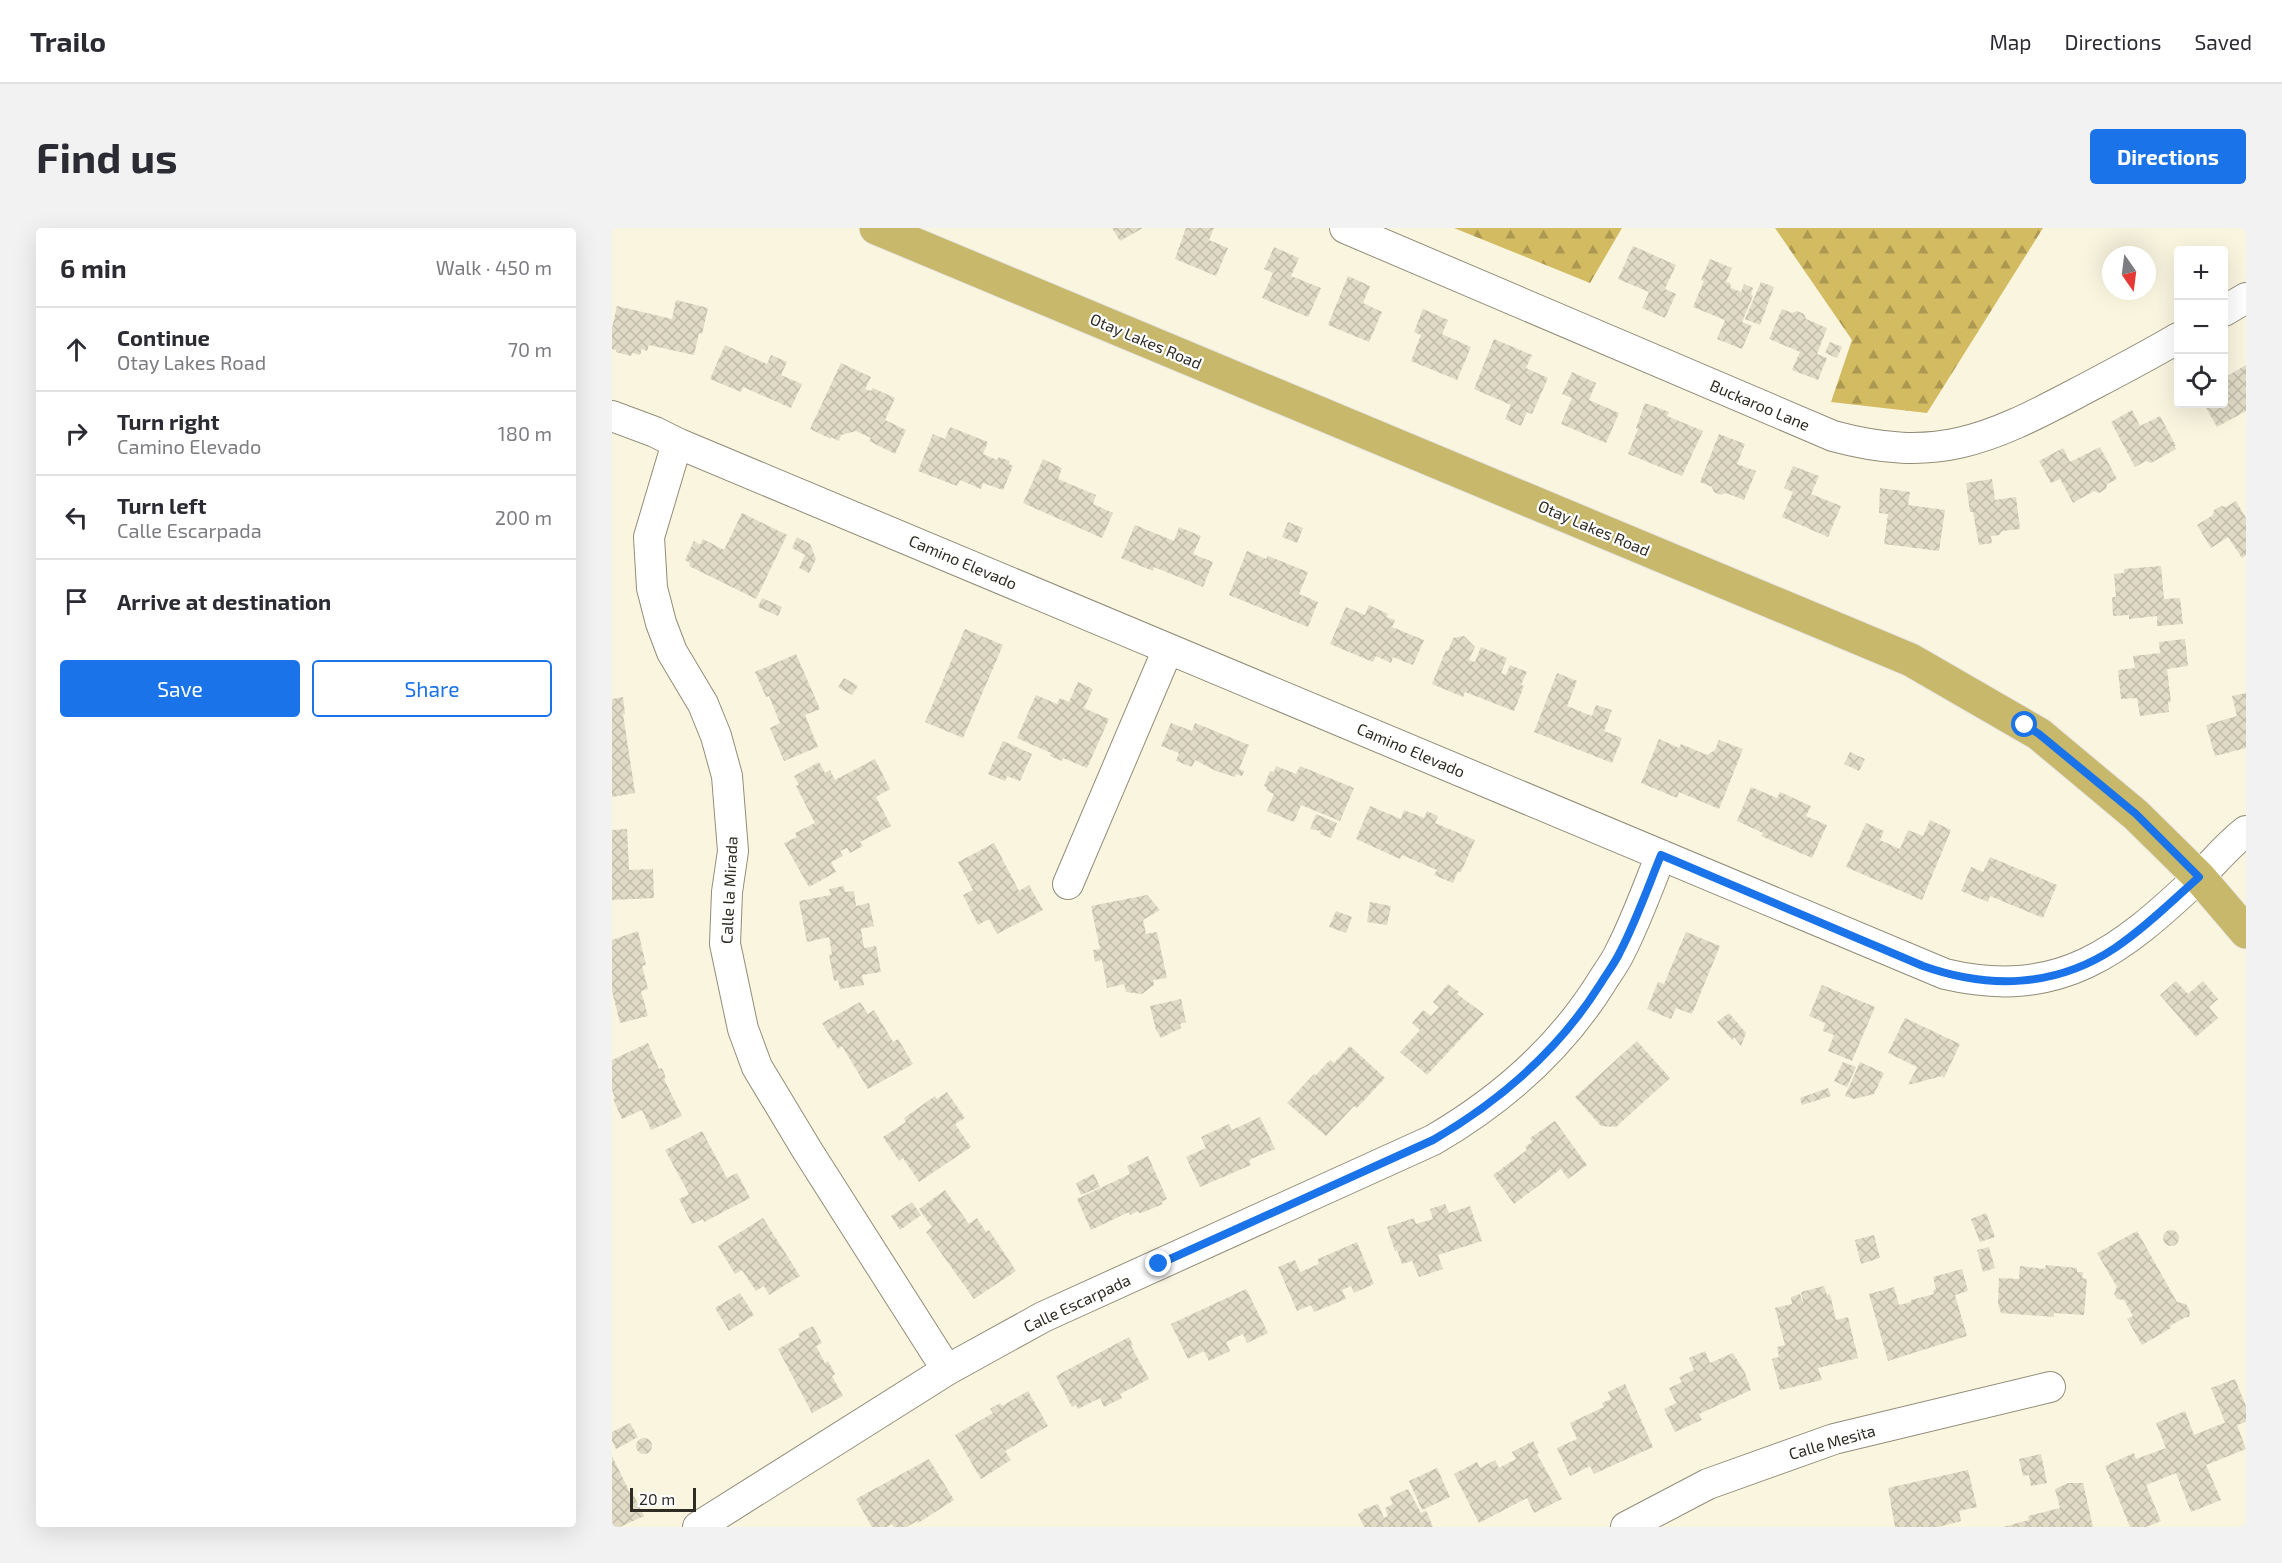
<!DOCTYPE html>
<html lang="en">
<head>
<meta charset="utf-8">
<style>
  body { margin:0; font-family:"Exo 2",sans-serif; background:#f2f2f3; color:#2b2b33 }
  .controls { position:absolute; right:18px; top:18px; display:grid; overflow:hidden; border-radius:6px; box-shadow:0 6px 24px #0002 }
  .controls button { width:54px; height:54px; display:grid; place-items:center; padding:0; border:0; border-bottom:2px solid #e1e1e2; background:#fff; color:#2b2b33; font:30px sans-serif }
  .compass { position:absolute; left:1490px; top:18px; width:54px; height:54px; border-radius:50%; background:#fff; box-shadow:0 6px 24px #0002; rotate:166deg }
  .scale { position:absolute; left:18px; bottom:15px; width:66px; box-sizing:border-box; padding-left:6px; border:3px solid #2f2c24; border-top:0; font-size:16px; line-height:21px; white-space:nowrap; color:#2f2c24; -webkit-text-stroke:4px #fff; paint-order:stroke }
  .stop { position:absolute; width:18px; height:18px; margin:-14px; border:4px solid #1a73e8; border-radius:50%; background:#fff }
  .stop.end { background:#1a73e8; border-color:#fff; box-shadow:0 2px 6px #0008 }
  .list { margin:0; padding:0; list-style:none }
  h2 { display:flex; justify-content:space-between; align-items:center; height:78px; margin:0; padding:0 24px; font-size:26px }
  h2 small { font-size:20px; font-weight:400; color:#7c7c81 }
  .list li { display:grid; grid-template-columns:39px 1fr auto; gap:18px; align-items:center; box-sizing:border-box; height:84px; padding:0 24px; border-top:2px solid #e1e1e2 }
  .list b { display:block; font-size:22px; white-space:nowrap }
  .list p { margin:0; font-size:20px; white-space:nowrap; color:#7c7c81 }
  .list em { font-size:20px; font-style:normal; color:#7c7c81 }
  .actions { display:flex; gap:12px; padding:18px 24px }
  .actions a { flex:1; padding:14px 0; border:2px solid #1a73e8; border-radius:6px; text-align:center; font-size:21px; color:#1a73e8 }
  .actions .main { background:#1a73e8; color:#fff }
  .icon { flex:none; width:33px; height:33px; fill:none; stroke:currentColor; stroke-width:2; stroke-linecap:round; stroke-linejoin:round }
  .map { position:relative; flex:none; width:1634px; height:1299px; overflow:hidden; border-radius:6px }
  header { display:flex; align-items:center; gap:36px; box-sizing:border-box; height:84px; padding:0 30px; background:#fff; border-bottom:2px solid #e1e1e2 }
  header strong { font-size:28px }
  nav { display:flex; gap:33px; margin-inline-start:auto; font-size:21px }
  .intro { display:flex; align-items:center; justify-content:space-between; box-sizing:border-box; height:144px; padding:0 36px }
  h1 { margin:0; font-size:42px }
  .button { padding:15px 27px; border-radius:6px; background:#1a73e8; color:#fff; font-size:21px; font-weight:700 }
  main { display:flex; gap:36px; padding:0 36px }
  aside { flex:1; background:#fff; border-radius:6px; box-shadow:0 6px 24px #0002 }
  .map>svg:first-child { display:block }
  .forest { fill:url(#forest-firs) }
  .building { fill:url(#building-cross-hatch) }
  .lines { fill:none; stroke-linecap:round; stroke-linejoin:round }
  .minor-casing { stroke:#928d79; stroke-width:32 }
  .major-casing { stroke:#e6e6e5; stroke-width:35 }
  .minor { stroke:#fff; stroke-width:30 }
  .major { stroke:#c8b86b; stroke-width:33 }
  .route { stroke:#1a73e8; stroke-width:8 }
  .labels { text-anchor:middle; stroke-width:4.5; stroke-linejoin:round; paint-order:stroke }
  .street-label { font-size:16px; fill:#2f2c24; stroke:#fff }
</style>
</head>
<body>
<header>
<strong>Trailo</strong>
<nav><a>Map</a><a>Directions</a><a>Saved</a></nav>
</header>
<div class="intro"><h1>Find us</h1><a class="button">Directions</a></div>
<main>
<aside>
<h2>6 min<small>Walk · 450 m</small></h2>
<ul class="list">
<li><svg class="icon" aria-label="ahead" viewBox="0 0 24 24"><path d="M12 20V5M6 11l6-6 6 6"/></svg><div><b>Continue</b><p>Otay Lakes Road</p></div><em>70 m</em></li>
<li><svg class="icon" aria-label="right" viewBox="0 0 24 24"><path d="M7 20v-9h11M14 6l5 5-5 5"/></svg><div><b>Turn right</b><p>Camino Elevado</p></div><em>180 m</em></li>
<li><svg class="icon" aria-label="left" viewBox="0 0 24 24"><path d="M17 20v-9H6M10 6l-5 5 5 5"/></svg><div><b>Turn left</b><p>Calle Escarpada</p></div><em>200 m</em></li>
<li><svg class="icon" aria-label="arrive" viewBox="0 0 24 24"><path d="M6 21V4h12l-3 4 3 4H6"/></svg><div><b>Arrive at destination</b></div></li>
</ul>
<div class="actions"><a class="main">Save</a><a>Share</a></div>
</aside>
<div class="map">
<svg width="1634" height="1299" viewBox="0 0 1634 1299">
  <defs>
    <pattern id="forest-firs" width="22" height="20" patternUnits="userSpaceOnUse" patternTransform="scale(1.5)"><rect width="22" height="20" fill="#d3bb62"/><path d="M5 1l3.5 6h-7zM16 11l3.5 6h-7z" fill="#ac9851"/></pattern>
    <pattern id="building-cross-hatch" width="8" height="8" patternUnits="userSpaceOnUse" patternTransform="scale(1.5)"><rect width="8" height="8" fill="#e1dbc6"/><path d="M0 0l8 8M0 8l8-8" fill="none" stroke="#c1bcaa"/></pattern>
  </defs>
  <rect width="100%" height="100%" fill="#faf5df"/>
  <!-- forest -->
  <path class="forest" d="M842 0H1010L978 55Z
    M1163 0H1431L1315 185 1219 174 1240 112Z"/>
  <!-- building -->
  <path class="building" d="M500 0H531L508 13Z
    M574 0H602L597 12 616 20 604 48 563 31Z
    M1021 18 1064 37 1053 61 1064 66 1053 90 1030 80 1037 64 1006 51Z
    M662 19 687 30 679 48 709 60 696 89 650 70 661 45 652 41Z
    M1098 31 1120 40 1114 54 1118 55 1119 60 1129 64 1132 56 1141 60 1139 67 1141 68 1130 94 1140 98 1130 121 1105 111 1113 92 1081 79 1092 53 1089 52Z
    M736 48 758 58 751 75 770 84 757 114 716 97Z
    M1149 54 1162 59 1148 97 1133 91Z
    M64 72 96 80 90 106 87 105 82 127 37 117 35 123 30 121 28 127 20 125 19 128 4 124V122L0 121V100L5 78 60 91Z
    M811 81 836 92 830 106 859 119 845 152 799 133 809 107 802 104Z
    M1170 81 1180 85 1185 83 1192 86 1194 91 1215 100 1205 126 1215 130 1206 152 1180 142 1188 124 1157 111Z
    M882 111 920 127 914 140 936 150 920 186 915 184 909 198 893 191 899 177 862 161Z
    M1218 114 1230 119 1225 130 1213 125Z
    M113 117 155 136 159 127 175 134 169 147 190 156 179 180 131 159 129 164 98 151Z
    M229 135 259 149 253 161 259 163 261 160 283 170 273 192 294 202 283 226 257 213 259 210 244 203 229 207 227 213 219 209V211L198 201Z
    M1634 137V183L1605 199 1592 176H1612V150Z
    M960 144 984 155 977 172 1007 185 994 215 949 196 960 170 950 166Z
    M1033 175 1057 184 1055 188 1091 203 1070 248 1016 226 1026 201 1024 200Z
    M1520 182 1528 198 1548 188 1564 218H1562L1564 221 1539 235 1534 233 1523 239 1499 194Z
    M338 199 376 214 371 226 385 232 387 229 398 233 397 236 401 238 391 262 371 255 369 261 348 252 345 258 306 243 321 206 333 211Z
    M1107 206 1133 216 1125 236 1144 243 1132 272 1114 265 1109 267 1102 264 1100 259 1088 254Z
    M1488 219 1505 251 1495 256 1494 261 1487 265 1482 263 1461 275 1448 251 1439 255 1427 233 1451 220 1458 234Z
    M431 231 450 240 446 251 484 267 481 276 501 285 490 310 411 275Z
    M1181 238 1207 248 1199 266 1229 278 1216 309 1170 289 1181 264 1172 260Z
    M1380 251 1383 272 1404 269 1408 301 1390 303 1387 307 1379 308 1380 315 1367 317 1361 284H1358L1354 255Z
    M1268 260 1298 264 1296 277 1333 282 1327 323 1272 316 1276 286 1267 285Z
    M1624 273 1634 290V327L1630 330 1616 309 1599 320 1585 297 1601 287 1602 282 1609 278 1614 279Z
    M130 285 175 307 144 371 77 338 78 335 73 332 82 313 88 317 91 311 112 322Z
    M676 294 691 300 685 315 670 309Z
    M523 297 562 313 567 299 589 308 581 326 601 334 591 359 542 339 541 343 509 330Z
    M185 309 198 316 204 331 197 345 187 340 193 327 180 320Z
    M635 323 654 331 656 328 696 344 687 366 706 374 696 399 617 367Z
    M1549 338 1552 371 1568 370 1571 396 1545 398V388L1517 391V387L1501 388 1500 369H1504L1502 346 1512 345V341Z
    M150 370 170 379 166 388 146 379Z
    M757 377 776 386 774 389 783 392 780 399 812 412 801 437 781 429 779 435 764 428 761 434 718 416 734 379 753 387Z
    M353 401 391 417 351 510 313 494Z
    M852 408 863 419 857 432 863 434 869 419 895 430 889 445 894 447 898 437 915 444 909 457 912 458 902 483 853 464 851 469 820 456 834 422 836 423 841 410Z
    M1573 411 1576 438 1555 441 1559 474H1556L1557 484 1528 488 1525 470 1509 471 1506 442 1523 440 1521 428 1548 425 1547 414Z
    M184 426 208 481 193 487 206 519 172 533 158 500 168 495 157 468 154 469 143 444Z
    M945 445 965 453 955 478 980 488 984 477 1000 482 992 503 1010 510 1000 535 922 504Z
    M232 450 246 458 240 467 226 459Z
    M466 454 481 461 472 480 497 491 475 540 451 530 450 533 438 528 439 525 405 510 424 467 445 476 448 470 457 474Z
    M1634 465V520L1603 528 1594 497 1625 488 1620 468Z
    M11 469 13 486H11L23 565 0 569V471Z
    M559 495 580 503 583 495 637 517 627 541 632 543 630 548 624 546 623 549 604 543 583 532 580 539 564 533 567 525 549 518Z
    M1047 511 1067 520 1069 516 1095 527 1103 522 1107 512 1131 521 1107 581 1067 564 1065 570 1029 555Z
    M391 513 420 526 408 553 395 548 393 553 376 546Z
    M1238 524 1253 531 1247 543 1232 536Z
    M263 531 278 561 264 569 279 598 248 614 251 618 238 625 235 620 228 623 231 628 219 634 224 644 197 659 172 615 185 609 183 605 203 595 184 558 187 557 182 548 207 534 213 545 218 542 223 552Z
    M664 538 684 546 688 538 742 560 728 593 689 577 682 594 655 583 662 566 654 562 655 559 652 558 658 543 662 544Z
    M1139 559 1165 570 1168 564 1199 578 1194 588 1215 597 1200 630 1149 608 1151 605 1125 593Z
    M758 578 789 591 792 582 812 590 815 583 826 588 823 595 863 612 849 644 846 643 841 655 822 647 825 642 790 627 788 631 744 611Z
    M704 586 725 595 719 610 708 606 709 603 698 601Z
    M1318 592 1339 602 1310 672 1234 639 1254 595 1272 603 1268 612 1288 621 1296 602 1311 608Z
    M15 601 17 642 41 641 42 670 0 672V602Z
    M382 615 407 663 417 657 431 682 385 706 377 691 366 697 351 667 361 662 346 634Z
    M1378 629 1445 657 1431 690 1378 668 1376 674 1349 663 1359 639 1371 644Z
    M232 658 233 664 242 663 244 678 257 675 262 698 249 701 252 720 264 718 269 744 250 747 252 757 228 761 226 752 222 753 217 727 220 726 217 709 195 714 187 673 219 667 217 661Z
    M535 667 548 682 531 692 534 706 545 704 555 750 541 752 542 757 530 766 514 764 512 756 495 760 490 732 483 734 481 722 488 721 479 678Z
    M758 674 779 678 775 697 755 694Z
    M724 683 740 689 734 705 717 699Z
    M26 703 34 737 30 738 36 761 29 763 36 788 8 795 0 763V712Z
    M1074 704 1108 718 1080 786 1064 780 1059 791 1035 781 1046 754 1052 756Z
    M1564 753 1576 766 1591 753 1606 771 1597 779 1606 790 1584 809 1548 767Z
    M836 756 847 764 845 766 872 786 815 847 788 824 808 802 800 795 811 782 819 788 827 779 821 774Z
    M1210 757 1263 779 1240 833 1216 823 1222 807 1211 803 1213 795 1197 788Z
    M569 771 574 794 568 796 569 800 549 810 544 802 538 778Z
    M248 774 256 786 262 782 281 814 286 811 301 836 256 861 230 818 226 821 210 795Z
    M1117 785 1134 805 1129 818 1122 809 1120 812 1105 794Z
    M1293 790 1348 816 1332 850 1330 848 1296 857 1305 839 1276 825Z
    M1025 813 1058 850 1004 899 989 898 963 869Z
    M36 815 47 841 50 840 54 850 52 851 70 888 39 902 30 882 10 891 1 871 3 870 0 862V832Z
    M738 818 773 850 745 880 742 878 714 908 675 875 702 846 703 848 718 832 722 835Z
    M1231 834 1244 839 1235 859 1222 853Z
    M1248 834 1272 845 1262 866 1242 871 1233 868Z
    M1216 860 1219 868 1190 877 1188 870Z
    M335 864 353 890 343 896 359 919 307 954 291 930 287 933 271 909 294 894 292 890 323 868 325 871Z
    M648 889 663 921 639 931 637 934 639 937 588 959 574 929 594 920 589 909 617 896 620 902Z
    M943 893 975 937 956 951 949 941 902 976 881 947 915 922 913 919 920 914 918 910Z
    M90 903 115 950 125 945 138 970 92 994 91 991 80 996 67 971 77 966 53 922Z
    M536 928 555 971 549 974 551 976 532 984 527 985 526 983 518 987 517 984 479 1002 465 971 518 946 515 938Z
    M482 946 488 959 469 967 464 955Z
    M333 962 357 996 365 990 374 1004 377 1002 404 1043 362 1071 314 1004 320 999 307 981Z
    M300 974 309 987 288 1002 279 988Z
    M833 976 837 985 858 978 870 1013 826 1027 831 1041 807 1049 800 1033 790 1036 785 1022 783 1023 775 999 802 990 804 996 821 991 818 981Z
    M1374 985 1383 1009 1368 1014 1359 991Z
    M151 990 188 1048 157 1067 152 1058 144 1063 130 1042 123 1046 106 1018Z
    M1551 1010a8 8 0 1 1 16 0a8 8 0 1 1-16 0Z
    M1525 1003 1565 1074 1574 1076 1578 1083 1577 1089H1574L1558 1098 1559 1100 1530 1117 1515 1091 1521 1088 1512 1072 1505 1071 1502 1066 1505 1059 1485 1025Z
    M1262 1007 1268 1030 1249 1036 1243 1012Z
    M745 1014 762 1056 742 1065 739 1058 730 1062 734 1071 702 1084 699 1077 685 1083 666 1039 683 1032 688 1044 707 1036 706 1031Z
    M1377 1019 1383 1040 1371 1044 1365 1022Z
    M1434 1037 1465 1040V1044H1471L1470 1050 1475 1051 1472 1087 1442 1085V1089L1389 1085 1386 1075 1387 1050 1407 1051 1408 1038 1433 1041Z
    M1350 1041 1356 1063 1343 1067 1355 1108 1276 1133 1257 1066 1282 1059 1287 1077 1299 1074V1072L1322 1066 1321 1062 1324 1061 1321 1049Z
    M1212 1058 1215 1067 1218 1066 1224 1092 1236 1089 1246 1130 1206 1140 1210 1152 1168 1162 1160 1131 1167 1129 1165 1119 1173 1117 1163 1080 1180 1076 1179 1069 1188 1066 1190 1073H1191L1189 1064Z
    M634 1061 656 1105 635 1115 631 1106 614 1114 618 1123 597 1133 592 1123 576 1131 559 1096Z
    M128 1065 142 1087 117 1103 103 1080Z
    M201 1098 210 1115 204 1118 213 1135 216 1133 223 1146 220 1148 231 1168 200 1185 166 1121 188 1109 186 1106Z
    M517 1109 521 1117 519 1118 537 1151 508 1166 510 1170 492 1179 488 1170 466 1181 464 1177 460 1179 444 1148Z
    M1093 1123 1098 1135 1121 1125 1133 1145 1139 1162 1087 1186 1090 1192 1063 1204 1052 1181 1064 1175 1057 1160 1070 1154 1067 1149 1082 1142 1077 1130Z
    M1623 1151 1634 1178V1194L1625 1197 1634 1221 1594 1237 1609 1272 1579 1284 1564 1245 1534 1257 1549 1293 1534 1299H1518L1493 1238 1522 1225 1524 1231 1554 1220 1544 1195 1573 1183 1582 1207 1617 1193 1613 1194 1599 1160Z
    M1013 1156 1041 1219 982 1246 978 1238 958 1248 945 1220 965 1211 958 1195 992 1179 990 1175 999 1171 996 1164Z
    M416 1163 436 1198 393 1223 399 1232 369 1251 343 1207 381 1185 378 1181 388 1175 390 1178Z
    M18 1195 26 1209 4 1221 0 1213V1204Z
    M24 1218a8 8 0 1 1 16 0a8 8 0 1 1-16 0Z
    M921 1213 927 1225 925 1226 950 1271 922 1285 915 1270 867 1295 842 1246 865 1234 868 1240 883 1232 887 1240 904 1231 900 1224Z
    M1429 1226 1435 1255 1419 1258 1417 1247 1411 1248 1407 1231Z
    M0 1228 20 1269 22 1268 32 1288 8 1299H0Z
    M317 1231 342 1272 306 1295 305 1293 295 1299H282L280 1296 275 1299H260L244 1271Z
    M825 1240 838 1269 810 1282 797 1253Z
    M1356 1242 1365 1279 1347 1283 1349 1293 1326 1299H1283L1276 1260Z
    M1456 1255H1471L1481 1299H1391L1417 1292 1416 1288 1448 1280 1443 1261Z
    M796 1261 809 1285 813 1283 815 1284 821 1299H752L746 1286 751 1283 750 1282 766 1276 772 1290 776 1288 773 1280 781 1276 778 1269Z"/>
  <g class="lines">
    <!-- minor casing -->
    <g class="minor-casing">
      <path id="minor" d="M733 0 1221 208C1324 236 1376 212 1465 165 1499 147 1534 129 1566 110
        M1612 83 1634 70
        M0 188 43 204 65 215 1333 746C1448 773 1509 723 1588 648 1603 633 1617 616 1634 603
        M65 215 37 309 40 360 49 395 60 424 91 476 104 508 115 548 121 623 115 664 113 716 131 801 145 839 195 922 335 1142
        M456 656 556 421
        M86 1299 335 1142 431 1089 821 912C888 873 947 822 989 755 995 745 1003 735 1008 724 1024 693 1036 659 1049 627
        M1014 1299 1096 1256 1222 1211 1438 1159"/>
    </g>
    <!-- major casing -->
    <g class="major-casing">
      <path id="major" d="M264 0 1299 432 1427 506 1524 587 1587 649 1634 704"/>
    </g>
    <!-- minor -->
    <use href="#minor" class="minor"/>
    <!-- major -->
    <use href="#major" class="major"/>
  </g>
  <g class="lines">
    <!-- route -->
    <path class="route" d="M547 1036 821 912C888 873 947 822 989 755 995 745 1003 735 1008 724 1024 693 1036 659 1049 627L1311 738C1376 761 1443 760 1503 720 1533 700 1560 673 1587 649L1524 586 1427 506 1413 497"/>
  </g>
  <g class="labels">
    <!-- street labels -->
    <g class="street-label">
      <text transform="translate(534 113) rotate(23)" y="6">Otay Lakes Road</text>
      <text transform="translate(1148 177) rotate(23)" y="6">Buckaroo Lane</text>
      <text transform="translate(982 300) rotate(23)" y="6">Otay Lakes Road</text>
      <text transform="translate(351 334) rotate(23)" y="6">Camino Elevado</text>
      <text transform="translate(799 522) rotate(23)" y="6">Camino Elevado</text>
      <text transform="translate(117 662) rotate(-87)" y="6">Calle la Mirada</text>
      <text transform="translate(465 1075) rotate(-25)" y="6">Calle Escarpada</text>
      <text transform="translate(1220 1214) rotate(-16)" y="6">Calle Mesita</text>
    </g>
  </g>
</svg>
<div class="controls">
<button>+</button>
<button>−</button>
<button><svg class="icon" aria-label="locate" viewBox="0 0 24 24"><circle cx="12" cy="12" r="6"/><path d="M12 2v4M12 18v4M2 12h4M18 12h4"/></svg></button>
</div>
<svg class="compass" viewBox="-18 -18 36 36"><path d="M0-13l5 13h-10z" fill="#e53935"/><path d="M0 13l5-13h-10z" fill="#7c7c81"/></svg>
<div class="scale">20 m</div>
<div class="stop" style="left:1413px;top:497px"></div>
<div class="stop end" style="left:547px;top:1036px"></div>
</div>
</main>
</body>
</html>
